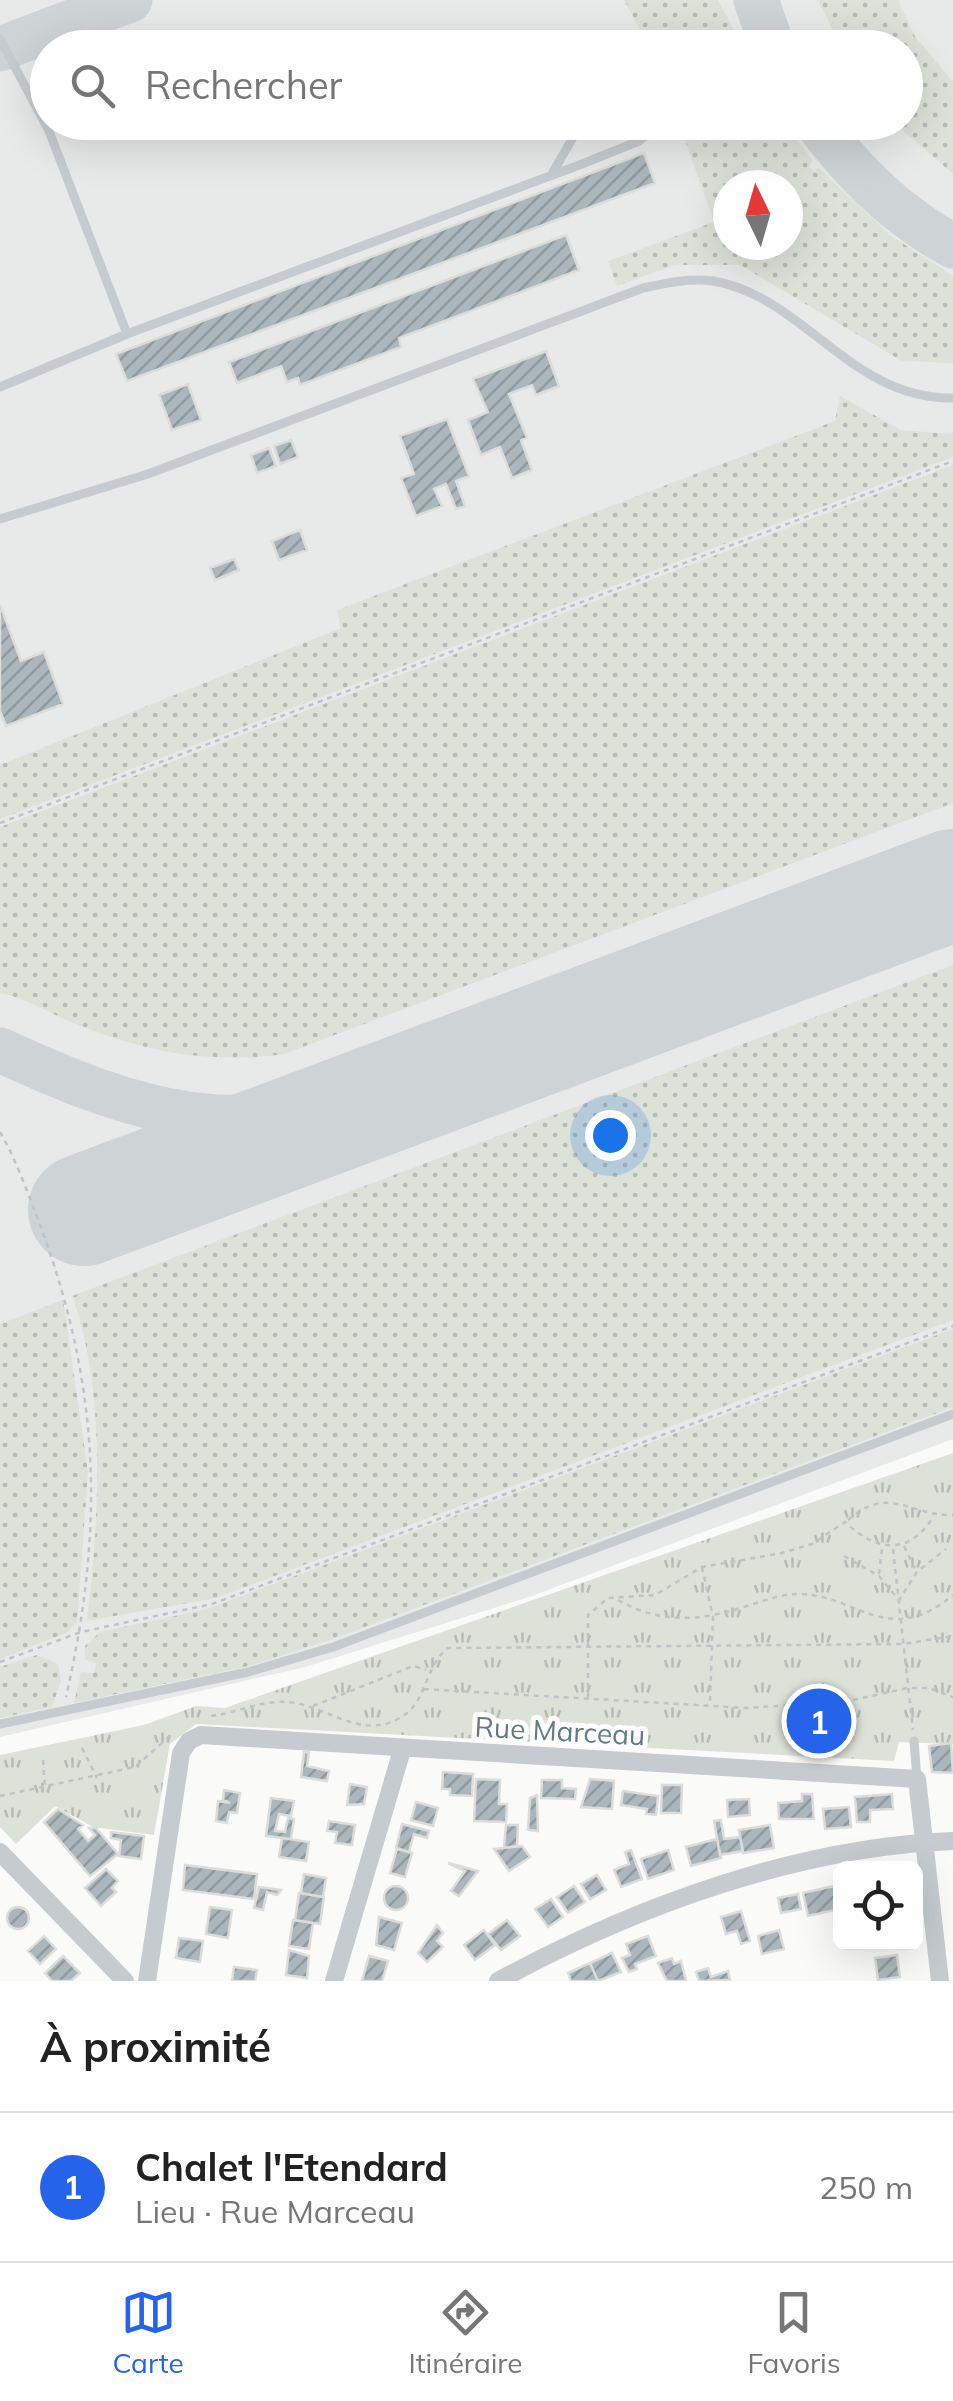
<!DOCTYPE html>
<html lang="fr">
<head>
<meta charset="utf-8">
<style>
  body { margin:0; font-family:Mulish,sans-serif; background:#f2f2f2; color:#222 }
  .controls { position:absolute; right:30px; bottom:30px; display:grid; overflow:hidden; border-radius:15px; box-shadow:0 10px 40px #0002 }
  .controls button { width:90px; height:90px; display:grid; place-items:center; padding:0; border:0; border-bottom:2px solid #e0e0e0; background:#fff; color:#222; font:50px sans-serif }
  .compass { position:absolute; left:713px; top:170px; width:90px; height:90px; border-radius:50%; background:#fff; box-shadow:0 10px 40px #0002; rotate:355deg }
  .you { position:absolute; left:610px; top:1135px; width:35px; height:35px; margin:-25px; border:8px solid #fff; border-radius:50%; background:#1a73e8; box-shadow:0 0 0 15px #1a73e833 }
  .badge { display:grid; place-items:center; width:65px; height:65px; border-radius:50%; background:#2563eb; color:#fff; font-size:32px; font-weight:700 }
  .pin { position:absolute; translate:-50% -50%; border:5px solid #fff; box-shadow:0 2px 10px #0006 }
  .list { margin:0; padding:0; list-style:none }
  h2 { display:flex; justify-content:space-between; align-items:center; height:130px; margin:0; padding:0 40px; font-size:42px }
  h2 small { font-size:32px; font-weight:400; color:#767676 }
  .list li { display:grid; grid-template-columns:65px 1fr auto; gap:30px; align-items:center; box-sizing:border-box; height:150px; padding:0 40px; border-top:2px solid #e0e0e0 }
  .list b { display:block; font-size:38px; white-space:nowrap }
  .list p { margin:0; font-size:32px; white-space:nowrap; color:#767676 }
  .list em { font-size:32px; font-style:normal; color:#767676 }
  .icon { flex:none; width:55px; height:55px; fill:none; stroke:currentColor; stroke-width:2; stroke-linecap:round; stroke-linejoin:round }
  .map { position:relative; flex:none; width:953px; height:1981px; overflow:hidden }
  .search { position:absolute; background:#fff; box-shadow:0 10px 40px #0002; left:30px; right:30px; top:30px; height:110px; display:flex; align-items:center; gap:25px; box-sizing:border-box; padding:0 35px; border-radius:55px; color:#767676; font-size:38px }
  .sheet { height:280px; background:#fff }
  nav { display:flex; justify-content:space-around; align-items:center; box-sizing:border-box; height:140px; border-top:2px solid #e0e0e0; background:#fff; font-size:28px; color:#767676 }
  nav a { display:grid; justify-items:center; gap:5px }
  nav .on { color:#2563eb }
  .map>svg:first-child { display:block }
  .built { fill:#e8eae9; fill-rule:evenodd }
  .grass { fill:url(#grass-dots); fill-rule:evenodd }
  .park { fill:url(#park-tufts) }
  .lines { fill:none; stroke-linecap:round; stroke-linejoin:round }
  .taxiway { stroke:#ced4d5; stroke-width:45 }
  .runway { stroke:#ced4d5; stroke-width:112 }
  .building { fill:url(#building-hatch); stroke:#dcdcda; stroke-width:2.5 }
  .path { stroke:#bfc3c5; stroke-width:2.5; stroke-dasharray:5 5; stroke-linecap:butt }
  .service { stroke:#c5cbce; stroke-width:9 }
  .minor { stroke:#c5cbce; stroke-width:18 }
  .labels { text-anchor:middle; stroke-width:10; stroke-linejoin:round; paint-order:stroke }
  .street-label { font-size:28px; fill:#627a85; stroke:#fff }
</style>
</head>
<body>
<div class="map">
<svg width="953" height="1981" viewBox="0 0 953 1981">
  <defs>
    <pattern id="grass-dots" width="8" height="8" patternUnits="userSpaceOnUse" patternTransform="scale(2.5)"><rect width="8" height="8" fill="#dce2d8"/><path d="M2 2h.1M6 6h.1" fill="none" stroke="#b6bcb5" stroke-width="1.8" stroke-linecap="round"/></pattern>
    <pattern id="park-tufts" width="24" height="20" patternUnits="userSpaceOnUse" patternTransform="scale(2.5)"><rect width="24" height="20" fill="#dce2d8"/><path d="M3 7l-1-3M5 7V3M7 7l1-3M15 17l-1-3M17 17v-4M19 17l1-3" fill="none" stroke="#b6bcb5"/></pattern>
    <pattern id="building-hatch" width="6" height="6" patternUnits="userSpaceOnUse" patternTransform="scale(2.5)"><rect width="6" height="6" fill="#abb7bc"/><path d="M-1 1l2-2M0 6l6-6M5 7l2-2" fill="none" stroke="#8f9a9e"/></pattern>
  </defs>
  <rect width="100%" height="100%" fill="#fafaf8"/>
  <!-- built -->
  <path class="built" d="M0 0H953V1439L529 1597 305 1667 0 1737ZM48 48H906V122H48ZM728 185H788V245H728Z"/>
  <!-- grass -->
  <path class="grass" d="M624 0H718L743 47H649Z
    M818 0H898L914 35 953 82V174L894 123 906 122V48L841 47Z
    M679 123H785L813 161 809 166 814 171 819 168 890 235 953 276V363L902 361 740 265H675L617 286 608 261 714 222ZM728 185H788V245H728Z
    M840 396 901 430 953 434V457L0 819V765L341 628 337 610 835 421Z
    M953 465V803L284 1054C210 1065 140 1051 71 1022 49 1013 21 996 0 993V827Z
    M953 965V1320L216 1598 87 1621C99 1522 107 1391 72 1296Z
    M63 1300 88 1472 77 1622 68 1632 0 1659V1324Z
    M953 1329V1407L333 1639 249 1666 74 1703 81 1672 94 1673 96 1663 85 1660V1646L100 1632 207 1609Z
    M37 1655 58 1664 61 1681 52 1707 0 1718V1667Z"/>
  <!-- park -->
  <path class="park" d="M953 1453V1744L899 1742 894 1761 196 1724 170 1744 154 1835 93 1827 55 1806 16 1844 0 1827V1755L144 1725 196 1706 225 1708Z"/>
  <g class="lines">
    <!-- taxiway -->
    <path class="taxiway" d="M756 0 773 48
      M0 49 130 0
      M816 122C852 171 899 217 953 246
      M0 1050C148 1118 222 1136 384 1098"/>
    <!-- runway -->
    <path class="runway" d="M84 1210 953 885"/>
  </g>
  <!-- building -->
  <path class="building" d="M644 153 655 183 127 381 116 354Z
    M566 235 579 270 399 338 401 347 300 385 298 378 287 382 281 366 237 383 229 362Z
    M546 351 559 386 536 395 532 385 509 394 527 438 521 440 532 470 512 478 500 447 481 455 468 420 488 412 473 379Z
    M188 384 201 420 172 430 159 395Z
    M447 419 469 476 456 481 465 506 456 509 446 484 434 489 442 506 416 516 401 478 414 474 400 436Z
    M291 440 298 457 280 464 274 446Z
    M269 448 276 466 257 473 251 455Z
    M300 530 307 550 279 560 272 541Z
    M234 559 239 570 215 580 210 568Z
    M0 605 21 661 44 652 63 704 6 726 0 711Z
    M794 1704 836 1706 835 1729 830 1728V1715L809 1714V1727L792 1726Z
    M809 1714 830 1715 829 1736 808 1735Z
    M951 1743 953 1773 932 1772 929 1746Z
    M304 1752H309L307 1766 329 1771 327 1781 301 1777Z
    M443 1772 473 1774 472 1796 450 1795V1789H442Z
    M476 1779 500 1780 499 1804H507L506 1822 474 1821Z
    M590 1779 614 1781 612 1809 581 1807Z
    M542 1780H562V1788L576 1789 575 1799 541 1798Z
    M350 1784 367 1787 364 1804 347 1805Z
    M662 1785H682L681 1813H661Z
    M224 1790 240 1793 237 1813 229 1812 227 1823 216 1821 218 1801 230 1803 223 1800Z
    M623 1791 658 1796 656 1815 646 1814 647 1809 621 1805Z
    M802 1794H812L814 1819H779L778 1803 802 1801Z
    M892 1794 893 1809 870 1810V1822H857L855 1797Z
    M537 1795 538 1831 528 1830 530 1798Z
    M271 1798 294 1801 291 1816 279 1814 275 1831 285 1832 288 1818 294 1819 291 1839 266 1836Z
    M749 1799 750 1815 728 1817 727 1800Z
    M416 1802 438 1808 433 1826 411 1820Z
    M849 1807 851 1827 825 1829 823 1809Z
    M58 1809 83 1825 78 1829 88 1841 95 1835 89 1828H96L118 1854 90 1876 44 1822Z
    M721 1820 724 1839 740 1837 743 1851 720 1855 714 1821Z
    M329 1821 355 1825 352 1845 335 1843 337 1832 327 1831Z
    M402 1824 429 1831 427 1838 414 1834 409 1852 396 1848Z
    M506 1825H518L517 1846 504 1848Z
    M770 1825 774 1848 743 1853 739 1830Z
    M111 1832 144 1836 141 1859 119 1856 121 1840 111 1838Z
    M282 1838 309 1842 306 1861 279 1857Z
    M717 1839 721 1858 691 1866 686 1847Z
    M522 1846 530 1857 509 1871 494 1849Z
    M397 1849 412 1853 405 1877 390 1873Z
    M631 1850 642 1879 621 1887 614 1870 629 1864 625 1852Z
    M668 1850 674 1870 648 1879 641 1859Z
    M448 1863 478 1871 459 1896 451 1891 465 1871Z
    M185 1865 257 1874 254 1899 183 1890Z
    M106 1869 118 1881 112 1888 116 1892 101 1906 85 1888Z
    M304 1874 326 1878 323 1897 301 1893Z
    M597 1875 606 1890 590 1899 581 1884Z
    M574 1886 585 1902 568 1913 557 1897Z
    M834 1886 839 1909 808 1916 803 1893Z
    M384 1898a12 12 0 1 1 24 0a12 12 0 1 1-24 0Z
    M259 1887 281 1890 277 1895 267 1892 263 1910 254 1908Z
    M299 1893 324 1897 320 1924 295 1920Z
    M798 1894 801 1909 781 1913 778 1898Z
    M551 1899 563 1917 548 1927 535 1909Z
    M210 1907 232 1910 228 1938 206 1934Z
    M7 1918a11 11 0 1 1 22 0a11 11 0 1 1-22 0Z
    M741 1911 750 1941 741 1944 737 1931 726 1934 721 1917Z
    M379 1917 402 1923 394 1950 376 1945Z
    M293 1920 313 1923 309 1949 289 1946Z
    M507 1920 520 1936 501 1950 488 1934Z
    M437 1925 443 1933 437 1941 443 1947 427 1962 418 1953Z
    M484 1930 495 1945 475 1960 464 1945Z
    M779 1930 784 1949 762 1954 758 1936Z
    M44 1936 56 1949 40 1964 28 1951Z
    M648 1936 656 1956 635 1964 637 1969 629 1972 622 1958 630 1955 626 1944Z
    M179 1938 203 1941 200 1962 176 1958Z
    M289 1950 309 1956 307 1978 286 1975Z
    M612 1953 621 1972 598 1981 590 1963Z
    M897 1955 900 1977 878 1980 875 1958Z
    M63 1956 80 1973 71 1981H52L45 1973Z
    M369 1956 388 1961 382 1981H362Z
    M672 1958 674 1964 681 1961 686 1981H667L658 1963Z
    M590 1963 598 1981H571L568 1973Z
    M234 1967 257 1970 255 1981H232Z
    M708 1968 711 1977 728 1971 730 1980 699 1981 696 1972Z"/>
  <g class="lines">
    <!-- path -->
    <path class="path" d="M0 823 953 461
      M0 1132C18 1163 29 1197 42 1230 101 1393 104 1530 66 1697
      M848 1520C889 1484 909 1516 953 1515
      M904 1546 916 1571
      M893 1549 913 1730
      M844 1556 879 1576 899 1600 917 1572 946 1549
      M702 1567 713 1617 710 1703
      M879 1574 882 1548
      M618 1600C662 1625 702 1621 750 1605 767 1600 784 1593 802 1594 859 1597 889 1648 953 1595
      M0 1662 81 1632 212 1604 953 1326
      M424 1689 747 1708 848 1701 908 1688H929L953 1697
      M588 1698V1615L608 1598 655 1595 702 1567 782 1553 812 1544 845 1522C877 1552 909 1556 934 1516
      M313 1706 413 1666 426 1670
      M211 1716C237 1713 261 1700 288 1702 330 1706 365 1745 407 1713 427 1697 425 1667 448 1648L903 1644 953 1636
      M82 1748 97 1778
      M43 1760 45 1788
      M0 1796 135 1767 172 1734"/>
    <!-- service -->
    <path class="service" d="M0 39 49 131 127 334
      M553 172 582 122
      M0 387 127 334 582 164 639 141 663 122
      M0 519 148 474 643 288C666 283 689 278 713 281 804 296 851 400 953 398
      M0 1724 248 1672 333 1647 953 1414
      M914 1741 917 1779"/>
    <!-- minor -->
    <path class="minor" d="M0 1852 125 1981
      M147 1981 181 1753 189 1741 201 1735 917 1779 940 1981
      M334 1981 402 1750
      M498 1981C634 1907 796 1847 953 1841"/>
  </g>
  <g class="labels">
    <!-- street labels -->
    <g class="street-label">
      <text transform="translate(560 1731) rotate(3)" y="10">Rue Marceau</text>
    </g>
  </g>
</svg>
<div class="controls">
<button><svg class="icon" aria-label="locate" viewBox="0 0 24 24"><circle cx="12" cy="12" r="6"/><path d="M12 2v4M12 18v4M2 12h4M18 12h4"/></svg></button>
</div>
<svg class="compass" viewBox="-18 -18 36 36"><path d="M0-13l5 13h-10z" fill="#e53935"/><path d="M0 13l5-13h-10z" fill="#767676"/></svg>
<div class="you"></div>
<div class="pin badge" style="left:819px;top:1721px">1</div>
<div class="search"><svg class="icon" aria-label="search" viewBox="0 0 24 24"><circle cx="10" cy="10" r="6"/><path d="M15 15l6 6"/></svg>Rechercher</div>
</div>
<section class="sheet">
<h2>À proximité<small></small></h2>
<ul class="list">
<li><span class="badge">1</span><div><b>Chalet l'Etendard</b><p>Lieu · Rue Marceau</p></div><em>250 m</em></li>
</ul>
</section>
<nav>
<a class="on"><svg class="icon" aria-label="map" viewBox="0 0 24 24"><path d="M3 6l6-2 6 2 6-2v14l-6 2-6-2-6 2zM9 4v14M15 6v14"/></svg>Carte</a>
<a><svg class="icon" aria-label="directions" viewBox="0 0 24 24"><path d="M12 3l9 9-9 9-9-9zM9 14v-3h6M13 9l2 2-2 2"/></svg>Itinéraire</a>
<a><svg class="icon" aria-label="saved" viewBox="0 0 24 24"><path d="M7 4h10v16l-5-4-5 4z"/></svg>Favoris</a>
</nav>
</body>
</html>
